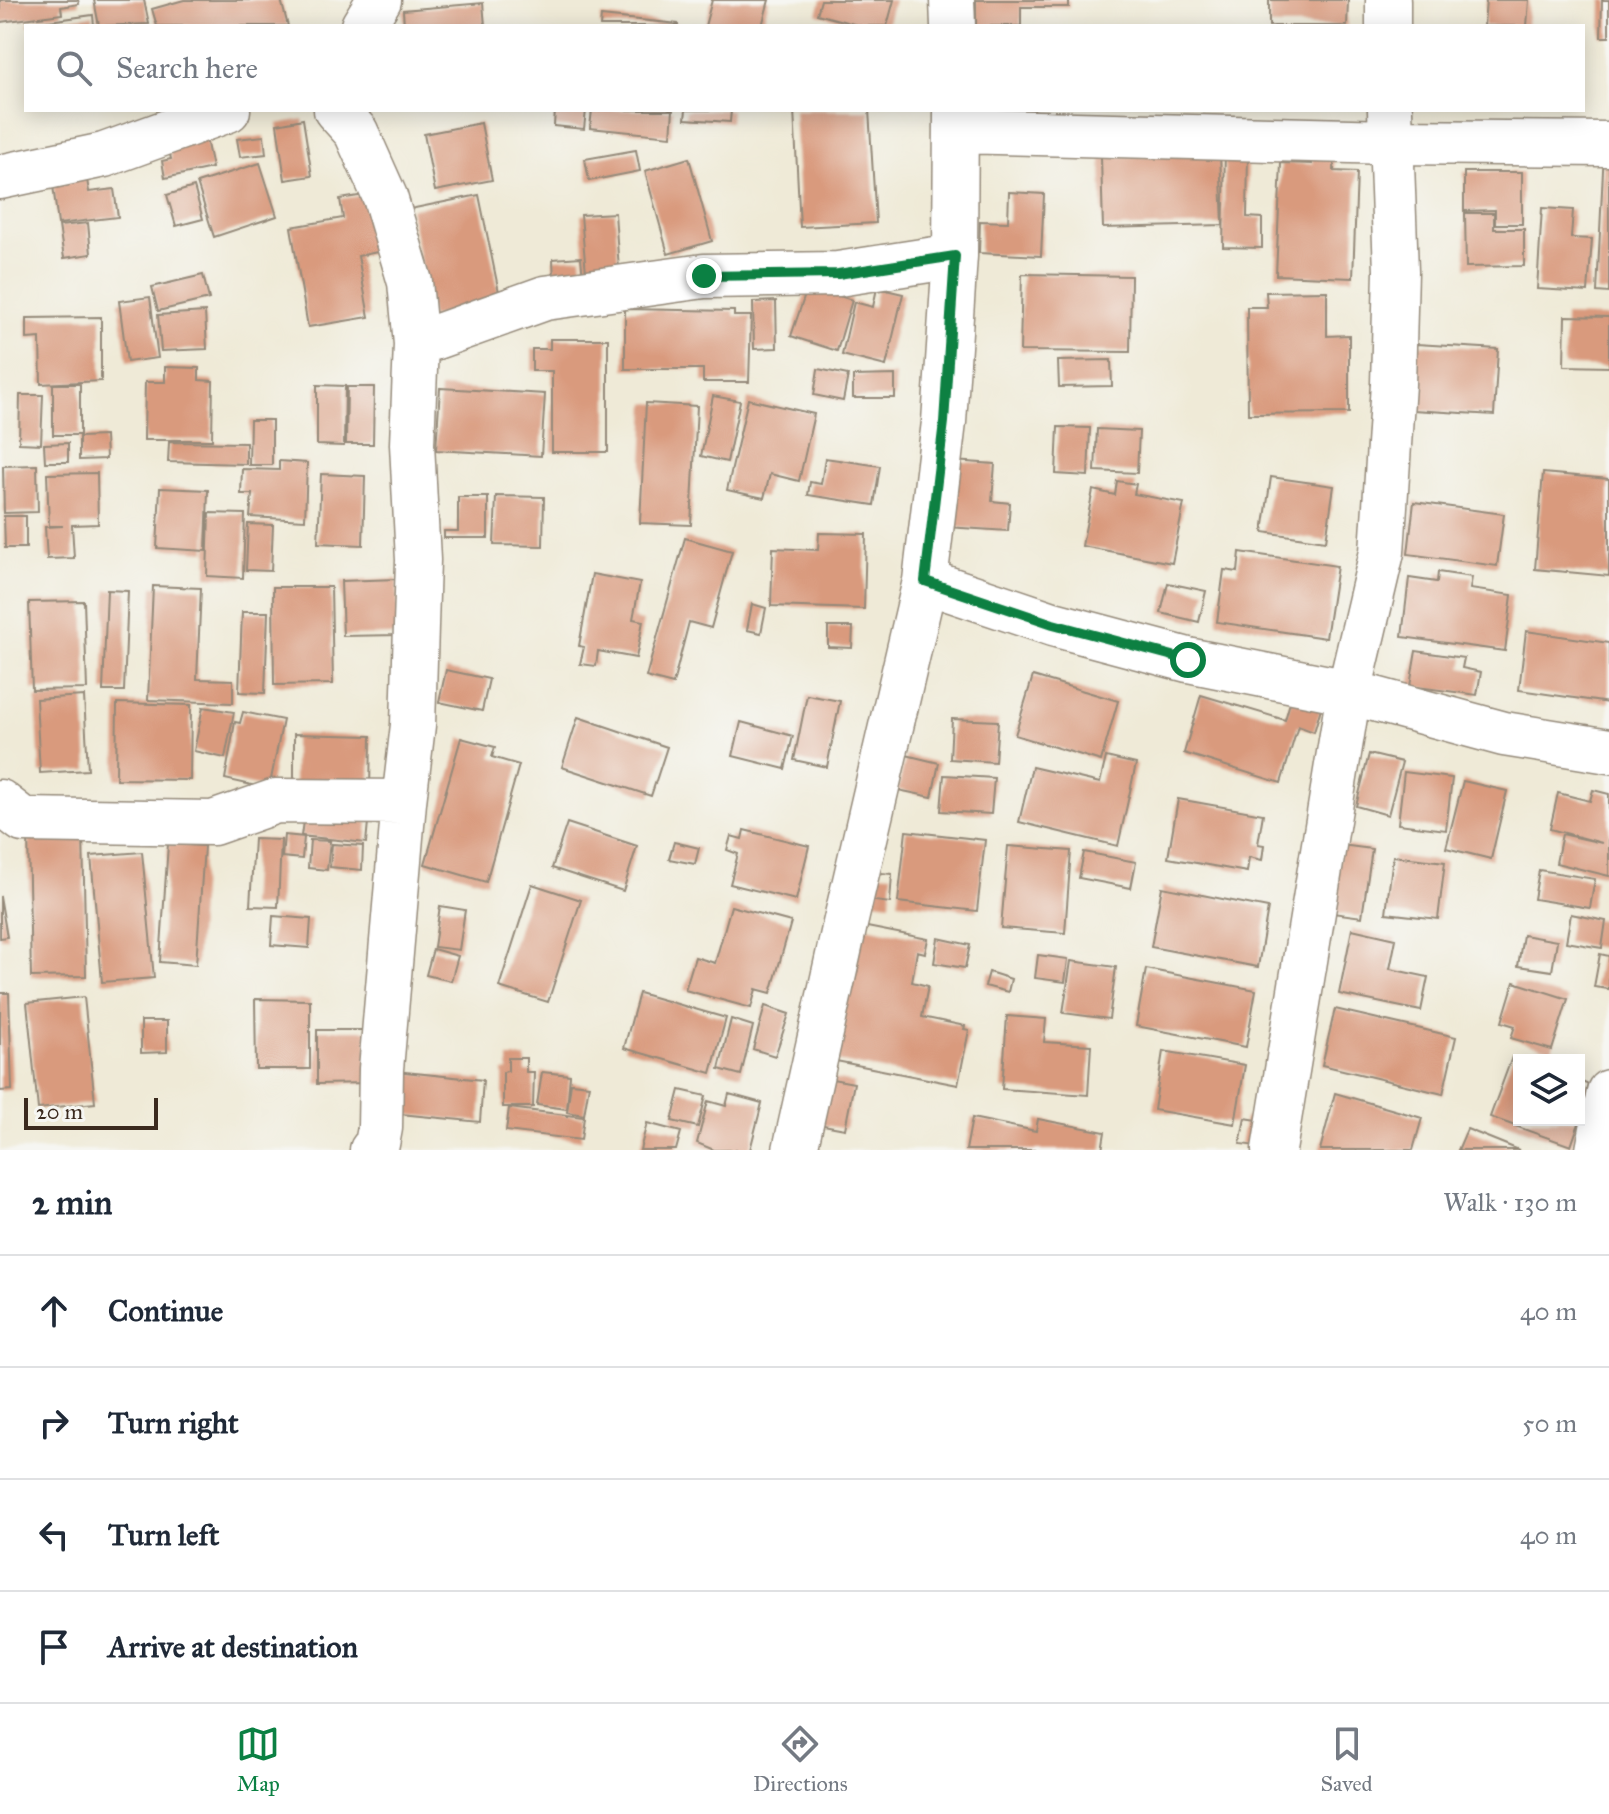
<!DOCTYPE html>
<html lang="en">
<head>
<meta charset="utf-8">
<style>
  body { margin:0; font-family:"IM FELL Great Primer",serif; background:#f6f6f7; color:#1f2937 }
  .controls { position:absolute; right:24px; bottom:24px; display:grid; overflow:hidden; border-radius:0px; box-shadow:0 4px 20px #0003 }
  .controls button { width:72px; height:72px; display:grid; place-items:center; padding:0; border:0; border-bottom:2px solid #e0e1e3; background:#fff; color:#1f2937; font:40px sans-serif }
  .scale { position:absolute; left:24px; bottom:20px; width:134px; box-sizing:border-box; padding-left:8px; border:4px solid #3b2a1e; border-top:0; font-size:22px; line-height:28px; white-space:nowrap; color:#3b2a1e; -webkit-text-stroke:6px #f6f6f2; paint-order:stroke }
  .stop { position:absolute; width:24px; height:24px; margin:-18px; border:6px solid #0b8043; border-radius:50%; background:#fff }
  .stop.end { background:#0b8043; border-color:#fff; box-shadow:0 2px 8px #0008 }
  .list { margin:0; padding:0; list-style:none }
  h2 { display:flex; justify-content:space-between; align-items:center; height:104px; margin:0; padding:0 32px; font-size:34px }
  h2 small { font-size:26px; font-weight:400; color:#747a83 }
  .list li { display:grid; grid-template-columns:52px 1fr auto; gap:24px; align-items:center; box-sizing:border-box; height:112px; padding:0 32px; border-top:2px solid #e0e1e3 }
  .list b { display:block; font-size:30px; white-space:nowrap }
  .list em { font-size:26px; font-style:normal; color:#747a83 }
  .icon { flex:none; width:44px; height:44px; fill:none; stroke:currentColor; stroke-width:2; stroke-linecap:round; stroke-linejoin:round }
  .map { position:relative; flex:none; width:1609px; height:1150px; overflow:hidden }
  .search { position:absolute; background:#fff; box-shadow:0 4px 20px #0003; left:24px; right:24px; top:24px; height:88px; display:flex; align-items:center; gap:20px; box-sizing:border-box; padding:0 28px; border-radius:0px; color:#747a83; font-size:30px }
  .sheet { height:552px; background:#fff }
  nav { display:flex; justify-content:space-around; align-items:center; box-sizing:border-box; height:112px; border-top:2px solid #e0e1e3; background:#fff; font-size:22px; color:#747a83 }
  nav a { display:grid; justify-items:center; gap:4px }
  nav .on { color:#0b8043 }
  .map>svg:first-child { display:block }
  .building { fill:#d99a7d }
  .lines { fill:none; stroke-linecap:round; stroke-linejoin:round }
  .minor-casing { stroke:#958a7a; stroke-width:47 }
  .minor { stroke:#fff; stroke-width:44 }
  .route { stroke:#0b8043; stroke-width:10 }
</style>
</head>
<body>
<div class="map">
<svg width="1609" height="1150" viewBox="0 0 1609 1150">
  <rect width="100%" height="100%" fill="#f6f6f2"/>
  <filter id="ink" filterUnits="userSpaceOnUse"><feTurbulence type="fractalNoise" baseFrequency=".0125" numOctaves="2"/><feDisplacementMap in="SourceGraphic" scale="16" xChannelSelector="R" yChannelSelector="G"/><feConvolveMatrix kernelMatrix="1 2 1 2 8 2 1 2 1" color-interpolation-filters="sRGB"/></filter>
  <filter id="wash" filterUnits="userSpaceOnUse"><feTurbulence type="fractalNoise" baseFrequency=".006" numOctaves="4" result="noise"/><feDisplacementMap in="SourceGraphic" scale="32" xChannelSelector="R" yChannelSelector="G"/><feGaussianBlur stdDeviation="1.8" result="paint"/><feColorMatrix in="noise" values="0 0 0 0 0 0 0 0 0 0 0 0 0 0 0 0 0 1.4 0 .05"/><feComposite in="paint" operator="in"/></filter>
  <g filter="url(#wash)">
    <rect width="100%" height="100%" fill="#efead7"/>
    <g id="blocks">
      <!-- building -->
      <path class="building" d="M0 0H78L79 4 61 7 62 14 0 22Z
        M94 0H144L149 24 99 26Z
        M184 0H281L288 26H157L152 9Z
        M712 0H769L762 26H705Z
        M821 0H894L887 26H861L817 14Z
        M976 0H1069V7H1021V26H976Z
        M1269 0H1348L1347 26H1269Z
        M1486 0H1529L1527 26H1484Z
        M1602 0H1609V37H1601Z
        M483 3 485 26H404L403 10Z
        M93 15 94 26H27V24Z
        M601 16 678 24V26H600Z
        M555 110H586L584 129 554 126Z
        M592 110H673L671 136 590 128Z
        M686 110H731L730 122 685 119Z
        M794 110H869L876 223 800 227Z
        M303 119 312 176 285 180 277 124Z
        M481 123 492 180 435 191 424 134Z
        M205 134 212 168 165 178 162 161 171 159 167 141Z
        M264 136 266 154 240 157 237 139Z
        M1312 145 1335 146 1334 171 1357 172 1353 278 1276 275 1281 163 1312 164Z
        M636 150 640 171 589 181 585 159Z
        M1225 150 1248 151 1247 217 1262 218V248L1223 247Z
        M1604 150H1609V293L1597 292Z
        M1220 154 1223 225 1103 228 1101 157Z
        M689 158 712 241 668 254 645 171Z
        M260 163 277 216 214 237 197 183Z
        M1464 172H1522V224H1495V210L1464 211Z
        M86 174 89 192 114 189 118 217 58 224 52 178Z
        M194 187 203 219 176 226 167 195Z
        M1009 192 1044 194 1041 256 979 253 980 221 1008 222Z
        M377 193 387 250 358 256 369 317 308 327 291 227 343 218 340 199Z
        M479 195 501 302 431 317 410 209Z
        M1542 208 1573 210 1571 238 1592 239 1588 292 1537 289Z
        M615 213 619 270 586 273 581 215Z
        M1465 213H1494V229H1524V266L1466 267Z
        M88 223 91 254 64 258 59 226Z
        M581 257 583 278 554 280 553 259Z
        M1022 274 1131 276 1130 352 1020 351Z
        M203 275 209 299 158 311 152 287Z
        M808 286 852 300 837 351 791 336Z
        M877 288 903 294 886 366 842 355 854 302 873 307Z
        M1327 291V336L1349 335V413L1248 414 1247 307H1267L1266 292Z
        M150 297 158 358 127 362 119 301Z
        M776 301 777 348 754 349 753 302Z
        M625 309 734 311V316H751L749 382H703V369H625Z
        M205 312 207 349 161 351 158 315Z
        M1565 316 1609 317V367L1564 366Z
        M101 317V381L41 384 40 338 27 339V318Z
        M550 339H608V452H552V371H532V349H550Z
        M1416 344 1498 349 1494 415 1413 410Z
        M1111 360 1112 386 1059 387 1058 361Z
        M165 367 199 368V380L213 381 212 440H144L145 382H165Z
        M818 369 848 375 843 401 814 395Z
        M895 375V398H853V376Z
        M53 384H80V435H53Z
        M317 385 345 386 344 446 317 445Z
        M347 387H374L373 444H346Z
        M440 388 545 394 541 456 436 450Z
        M20 395H43L41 444 19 443Z
        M713 396 740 401 727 462 701 456Z
        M748 399 814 414 799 481 770 474 764 498 727 490Z
        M646 403 697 406 691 525 640 523Z
        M250 420H272V465H249Z
        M1058 427 1090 428 1088 476 1056 474Z
        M1097 429 1139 431 1137 473 1095 471Z
        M105 436 106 459 79 460V437Z
        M169 442 246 443V464L168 462Z
        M68 443V462H45L44 444Z
        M825 458 880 466 874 505 808 495 810 482 821 484Z
        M279 461 307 463 305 520 250 517 252 494H241L242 469 279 470Z
        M953 461 995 464 992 501 1010 503 1008 531 947 527Z
        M37 465 38 512 4 513 3 466Z
        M97 473 98 524 72 525 74 558 47 559 45 527 63 526H49L47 474Z
        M1543 473 1609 479V576L1535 569Z
        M321 474 365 476 363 545 318 543Z
        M1271 477 1334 486 1326 541 1263 532Z
        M1117 481 1136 484 1134 494 1184 503 1172 563 1082 546 1093 490 1115 495Z
        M160 488 208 490 206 551 157 548Z
        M496 496 544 497 543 546 494 545Z
        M458 497H488V538H444V531H458Z
        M1414 502 1504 514 1497 566 1408 554Z
        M209 513 245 514 243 578 207 576Z
        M4 516H26V548H5Z
        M248 524 273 525 271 571 246 570Z
        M819 533 866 534 864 609 771 606 773 548 818 550Z
        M685 538 732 551 711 628 689 622 673 684 646 677Z
        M1240 552 1337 566 1326 638 1217 622 1224 570 1238 572Z
        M1438 572 1472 577 1470 589 1512 595 1505 651 1402 637 1409 578 1437 582Z
        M592 574 640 583 633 619 643 621 636 658 598 651 596 666 580 664 584 647 579 646Z
        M397 579 399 635 343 636 341 581Z
        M1168 583 1206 591 1199 622 1161 613Z
        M153 586 201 588 197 679 233 680V703L148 700Z
        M273 587H331L333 684 274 685Z
        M107 590 128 591 124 691H103Z
        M84 601 87 689 32 690 29 602Z
        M752 604 766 608 761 633 747 630Z
        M242 612H268L265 693 239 692Z
        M828 627H853L852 648 828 647Z
        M1526 631 1609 643V703L1519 690Z
        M1416 651 1464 658 1462 668 1481 672 1477 695 1410 686Z
        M446 670 489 679 482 711 439 702Z
        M1033 676 1118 701 1101 761 1015 735Z
        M807 695 840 701 827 767 794 760Z
        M1201 695 1285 720 1291 699 1321 708 1314 732 1298 726 1281 783 1184 753Z
        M84 696 88 770 40 773 36 699Z
        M117 703 191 705 190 780 116 779Z
        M203 707 234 712 225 758 194 751Z
        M243 712 283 720 269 789 225 779 235 722 240 723Z
        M578 717 667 747 651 796 562 767Z
        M952 719 998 721 995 762 950 759Z
        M741 722 793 736 785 769 733 756Z
        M294 734 371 736 370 790 294 789Z
        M461 738 495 747 492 757 519 765 486 882 425 864Z
        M1369 754 1402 762 1388 815 1356 806Z
        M906 755 939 763 932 797 898 790Z
        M1106 757 1136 764 1118 846 1019 822 1032 767 1100 783Z
        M1404 772 1452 778 1446 830 1398 824Z
        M944 775 994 778 991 814 941 811Z
        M1463 781 1507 791 1491 859 1446 848Z
        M1593 790 1609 794V876L1556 863 1562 834 1602 843 1550 829 1558 793 1590 801Z
        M1178 799 1263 814 1258 844 1264 845 1262 860 1249 857 1247 872 1168 858Z
        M304 814 368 822 366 843 301 836Z
        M567 823 637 846 623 891 552 868Z
        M744 830 809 846 796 900 730 884 738 854 727 850 731 836 742 839Z
        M906 831 985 840 977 911 898 902Z
        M83 833 86 976 31 977 28 834Z
        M284 835 304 837 302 859 282 857Z
        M254 839 281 840 278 907 250 906Z
        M310 840 330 841 327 870 308 868Z
        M674 842 699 848 695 864 669 859Z
        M168 844 204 846 196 965 160 962Z
        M332 844 363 846 362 870 330 867Z
        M1341 845 1372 849 1362 917 1332 913Z
        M1008 846 1071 851 1065 933 1001 928Z
        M142 852 154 978 102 982 91 856Z
        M1084 852 1136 862 1131 888 1079 878Z
        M1393 856 1445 862 1438 919 1386 913Z
        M1539 870 1595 879 1590 908 1534 899Z
        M868 872 892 874 890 903 866 900Z
        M532 884 581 900 548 1002 499 987Z
        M1162 887 1268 908 1258 967 1151 947Z
        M0 896 7 937 0 938Z
        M440 906 465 910 459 950 434 947Z
        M731 906 791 922 771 993 756 989 751 1008 685 990 695 957 715 963Z
        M1571 914 1606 921 1602 948 1566 942Z
        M273 916 311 919 309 948 271 945Z
        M857 925 928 939 925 953 917 951 912 982 928 986 922 1017 965 1026 964 1029 969 1030 958 1085 831 1060Z
        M1352 929 1396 939 1390 969 1428 977 1421 1011 1339 994Z
        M1523 935 1557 941 1552 971 1518 966Z
        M938 938 970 945 965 968 934 963Z
        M433 949 458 956 451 981 426 975Z
        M1600 954 1609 956V989L1594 987Z
        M1038 955 1068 959 1065 982 1035 978Z
        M1071 961 1116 967 1109 1019 1063 1013Z
        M1146 969 1256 990 1246 1047 1136 1026Z
        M989 972 1011 979 1008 992 985 986Z
        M1514 982 1568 999 1552 1050 1511 1038 1515 1026 1502 1022Z
        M0 993H9L12 1090 0 1091Z
        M639 993 726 1018 711 1073 624 1048Z
        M84 997 95 1103 38 1109 27 1003Z
        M255 999 310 1000V1069H256Z
        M765 1006 789 1014 775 1056 753 1049Z
        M1335 1009 1456 1037 1443 1094 1322 1065Z
        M1007 1016 1046 1019 1044 1042 1091 1045 1088 1095 1002 1089Z
        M731 1019 753 1026 741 1075 719 1069Z
        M141 1021H167V1052L141 1053Z
        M317 1030H367L368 1083 317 1084Z
        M1163 1051 1245 1065 1235 1124 1154 1110Z
        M1512 1057 1519 1060V1120H1579V1081L1592 1086 1571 1146 1490 1117Z
        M508 1058H526V1072H534L533 1107H503V1072L508 1071Z
        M395 1071 483 1080 480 1122 391 1113Z
        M542 1072 570 1075 567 1109 537 1105Z
        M827 1078 854 1083 845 1129 818 1124Z
        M571 1083 589 1085 584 1115 567 1112Z
        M680 1090 706 1096 698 1127 672 1121Z
        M1335 1093 1422 1118 1413 1150H1320Z
        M729 1094 762 1103 750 1150H714L697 1143 708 1101 726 1106Z
        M509 1108 566 1115 567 1117V1115L584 1117 581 1140 506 1131Z
        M972 1118 1036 1131 1038 1119 1105 1132 1102 1150H966Z
        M1245 1118 1270 1122 1266 1147 1240 1144Z
        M647 1123 681 1132 676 1150H640Z
        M1467 1129 1519 1150H1458Z"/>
    </g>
  </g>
  <g filter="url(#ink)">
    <use href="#blocks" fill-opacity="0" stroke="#958a7a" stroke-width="2"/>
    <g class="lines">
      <!-- minor casing -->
      <g class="minor-casing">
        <path id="minor" d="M952 0 953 26
          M1388 0V26
          M363 26 379 0
          M336 110 356 132 385 197 410 282 416 344 412 444 418 560 413 725 404 802 381 1069 380 1128 377 1144 372 1150
          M956 131 1391 142 1609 144
          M0 177 104 155 228 110
          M416 344 545 298 704 276 838 274 955 256
          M925 581 1053 624 1188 660 1349 692 1504 734 1609 751
          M0 802 23 820 213 823 276 801 404 802
          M795 1150 845 924 925 581 944 422 955 256 956 110
          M1274 1150 1349 692 1382 552 1393 384 1396 271 1390 110
          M1598 1150 1609 1092"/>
      </g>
      <!-- minor -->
      <use href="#minor" class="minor"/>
    </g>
  </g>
  <g class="lines" filter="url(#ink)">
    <!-- route -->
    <path class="route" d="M704 276 838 274 955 256 944 422 925 581 1053 624 1188 660"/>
  </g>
</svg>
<div class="controls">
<button><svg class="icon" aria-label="layers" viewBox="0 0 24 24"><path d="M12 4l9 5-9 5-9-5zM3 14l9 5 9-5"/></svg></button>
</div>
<div class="scale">20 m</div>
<div class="stop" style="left:1188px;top:660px"></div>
<div class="stop end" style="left:704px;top:276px"></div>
<div class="search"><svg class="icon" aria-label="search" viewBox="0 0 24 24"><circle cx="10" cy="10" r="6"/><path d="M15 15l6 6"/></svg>Search here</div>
</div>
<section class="sheet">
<h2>2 min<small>Walk · 130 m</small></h2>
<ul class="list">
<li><svg class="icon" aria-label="ahead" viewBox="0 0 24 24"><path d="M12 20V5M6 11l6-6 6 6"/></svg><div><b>Continue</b></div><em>40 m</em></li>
<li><svg class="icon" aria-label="right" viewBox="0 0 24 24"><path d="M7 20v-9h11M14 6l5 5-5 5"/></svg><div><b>Turn right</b></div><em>50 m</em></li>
<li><svg class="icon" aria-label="left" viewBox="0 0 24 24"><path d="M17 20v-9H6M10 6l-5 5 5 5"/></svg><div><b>Turn left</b></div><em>40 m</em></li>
<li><svg class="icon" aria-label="arrive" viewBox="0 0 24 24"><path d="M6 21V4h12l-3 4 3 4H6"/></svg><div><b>Arrive at destination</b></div></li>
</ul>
</section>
<nav>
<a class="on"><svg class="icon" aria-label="map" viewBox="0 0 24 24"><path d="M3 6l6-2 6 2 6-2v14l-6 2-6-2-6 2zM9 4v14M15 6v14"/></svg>Map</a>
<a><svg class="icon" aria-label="directions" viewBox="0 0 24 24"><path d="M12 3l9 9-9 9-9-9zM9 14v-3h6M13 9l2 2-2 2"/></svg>Directions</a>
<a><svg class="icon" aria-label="saved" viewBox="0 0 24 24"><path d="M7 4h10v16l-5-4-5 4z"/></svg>Saved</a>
</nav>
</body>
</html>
